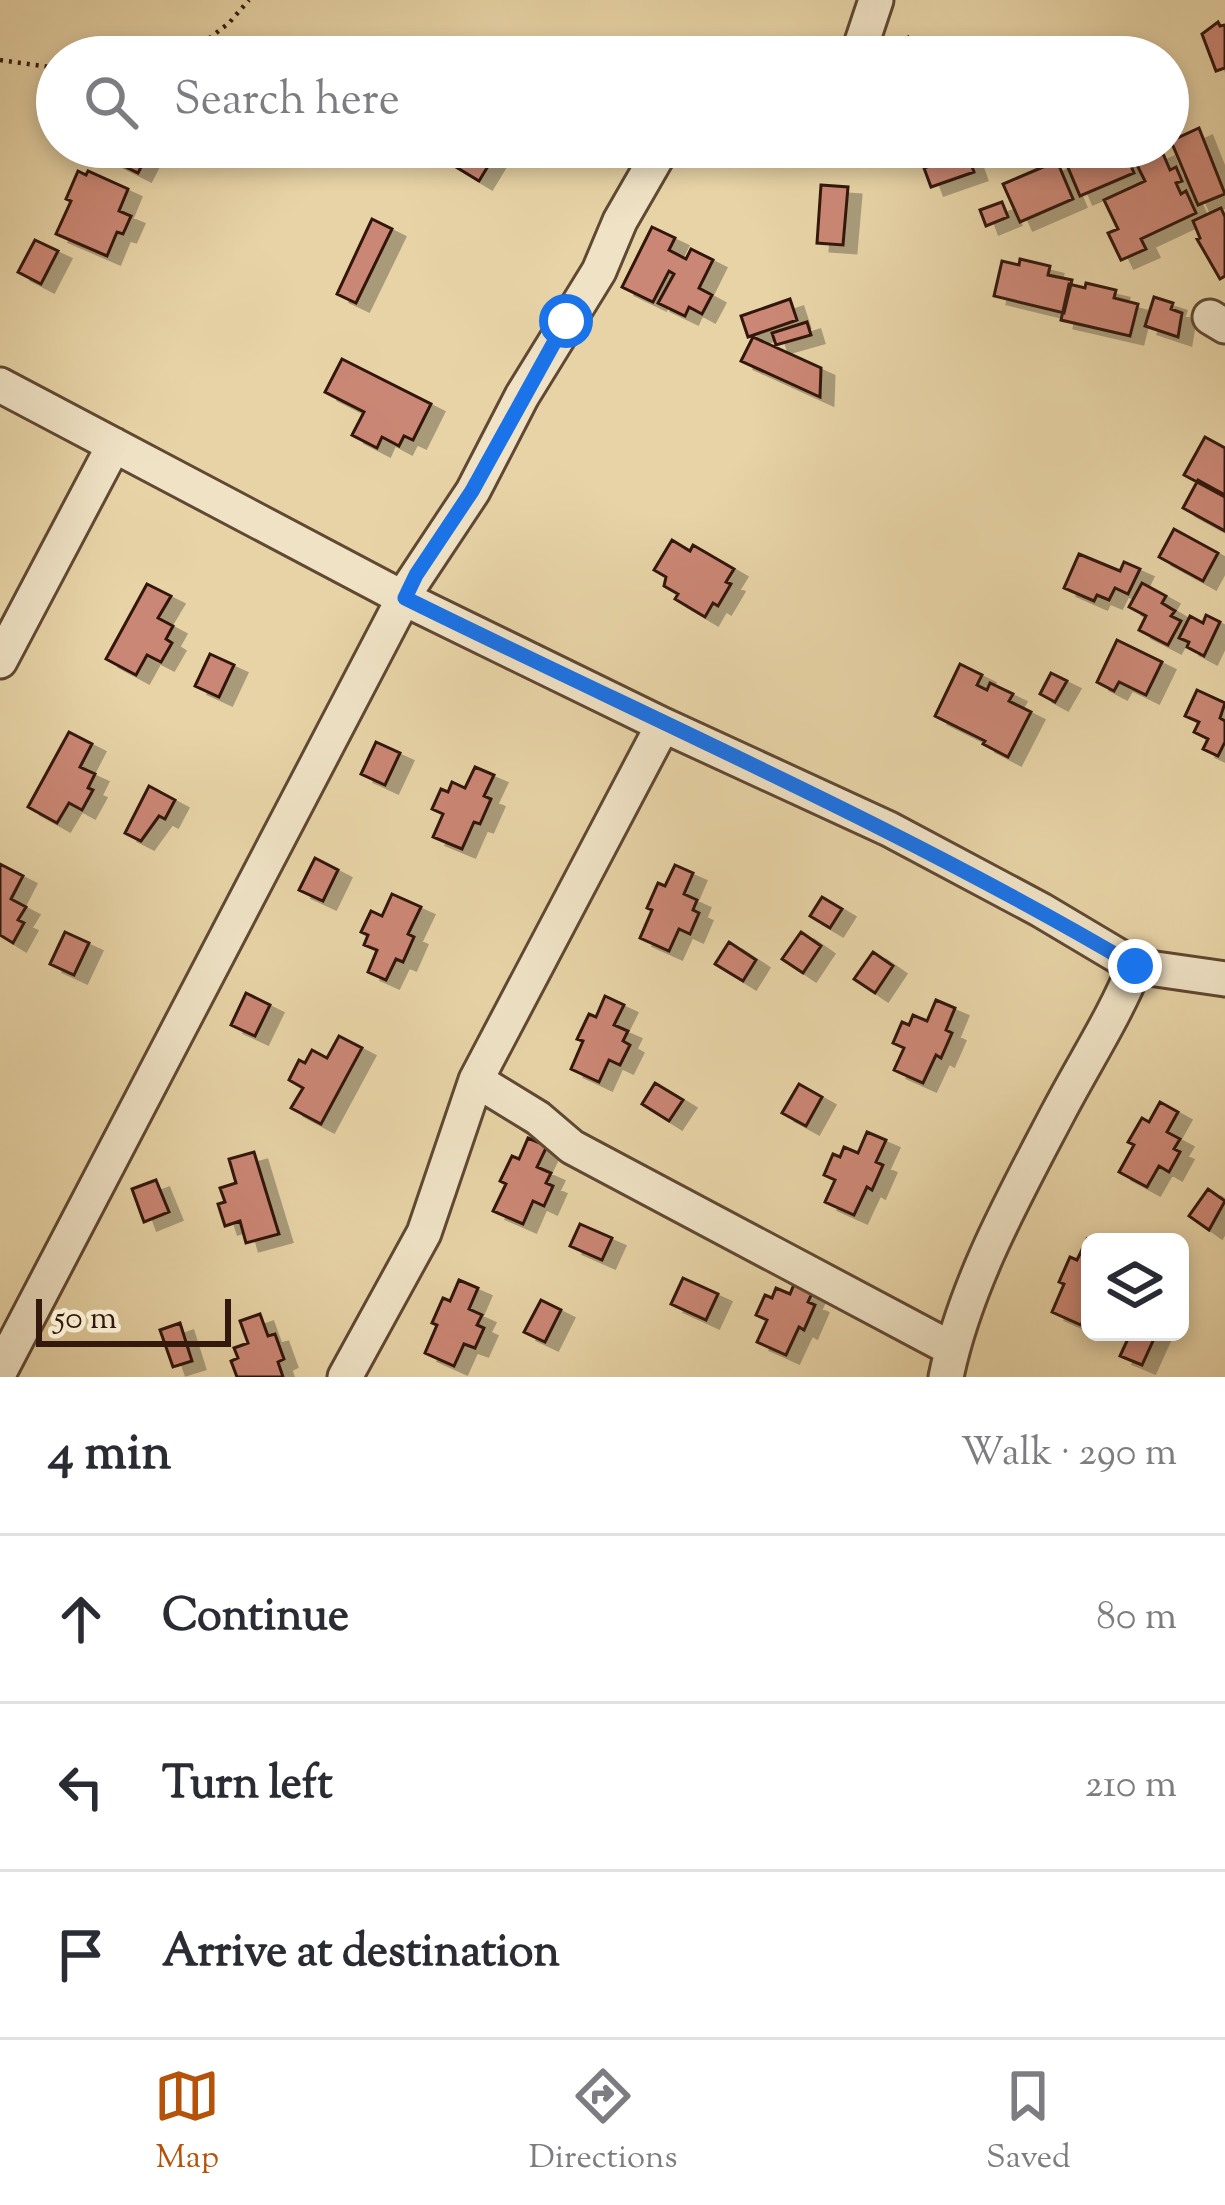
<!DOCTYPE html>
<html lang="en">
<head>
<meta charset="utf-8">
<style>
  body { margin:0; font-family:"Sorts Mill Goudy",serif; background:#f7f7f7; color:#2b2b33 }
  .controls { position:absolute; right:36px; bottom:36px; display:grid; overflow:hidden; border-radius:18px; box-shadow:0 6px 18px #0003 }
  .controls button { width:108px; height:108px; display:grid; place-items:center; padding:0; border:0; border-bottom:3px solid #e1e1e2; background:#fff; color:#2b2b33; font:60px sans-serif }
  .scale { position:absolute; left:36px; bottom:30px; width:195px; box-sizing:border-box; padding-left:12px; border:6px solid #33190b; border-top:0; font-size:33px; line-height:42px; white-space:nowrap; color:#33190b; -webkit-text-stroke:9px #efe2c5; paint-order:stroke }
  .stop { position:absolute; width:36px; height:36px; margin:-27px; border:9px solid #1a73e8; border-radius:50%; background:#fff }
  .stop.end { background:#1a73e8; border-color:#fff; box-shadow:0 3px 12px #0008 }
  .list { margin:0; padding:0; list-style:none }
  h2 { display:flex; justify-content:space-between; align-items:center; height:156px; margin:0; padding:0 48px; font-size:51px }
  h2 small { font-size:39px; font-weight:400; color:#7c7c81 }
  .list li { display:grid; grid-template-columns:78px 1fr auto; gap:36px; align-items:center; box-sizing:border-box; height:168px; padding:0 48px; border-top:3px solid #e1e1e2 }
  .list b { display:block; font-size:45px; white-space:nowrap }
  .list em { font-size:39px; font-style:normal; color:#7c7c81 }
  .icon { flex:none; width:66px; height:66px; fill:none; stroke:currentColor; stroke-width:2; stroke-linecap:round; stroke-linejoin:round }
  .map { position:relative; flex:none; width:1225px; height:1377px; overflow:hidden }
  .search { position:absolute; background:#fff; box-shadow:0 6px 18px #0003; left:36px; right:36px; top:36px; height:132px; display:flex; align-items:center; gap:30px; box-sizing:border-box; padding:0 42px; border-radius:66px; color:#7c7c81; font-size:45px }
  .sheet { height:660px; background:#fff }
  nav { display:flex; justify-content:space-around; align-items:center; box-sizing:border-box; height:168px; border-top:3px solid #e1e1e2; background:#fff; font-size:33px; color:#7c7c81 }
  nav a { display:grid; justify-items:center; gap:6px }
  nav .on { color:#b45309 }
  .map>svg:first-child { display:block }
  .building { fill:#cb8774; stroke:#33190b; stroke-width:3; filter:url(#shadow) }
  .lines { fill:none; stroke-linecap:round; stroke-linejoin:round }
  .minor-casing { stroke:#604832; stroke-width:39 }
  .path { stroke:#33190b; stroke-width:4.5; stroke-dasharray:3 6; stroke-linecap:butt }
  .minor { stroke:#efe2c5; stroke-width:33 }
  .route { stroke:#1a73e8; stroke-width:15 }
</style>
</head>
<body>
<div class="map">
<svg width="1225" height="1377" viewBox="0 0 1225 1377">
  <defs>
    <filter id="shadow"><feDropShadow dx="13" dy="8" stdDeviation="0" flood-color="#0004"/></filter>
  </defs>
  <rect width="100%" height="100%" fill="#e7d3a6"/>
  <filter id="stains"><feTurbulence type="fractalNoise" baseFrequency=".00167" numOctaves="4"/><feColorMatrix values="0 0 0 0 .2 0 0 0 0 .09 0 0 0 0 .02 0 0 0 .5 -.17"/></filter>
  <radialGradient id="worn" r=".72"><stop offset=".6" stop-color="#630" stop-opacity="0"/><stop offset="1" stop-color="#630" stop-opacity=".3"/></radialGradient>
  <!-- building -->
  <path class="building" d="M1218 22 1220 26 1225 25V68L1216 71 1202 34Z
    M908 37 915 57H877L875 51Z
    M1199 128 1225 194 1198 205 1171 141Z
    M106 147H143L150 150 138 173 102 155Z
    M443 147H476L493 158 479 181 438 156Z
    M1090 147H1123L1134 173 1080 196 1064 158Z
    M1161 149 1170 170 1176 167 1182 181 1176 183 1181 194 1186 191 1196 213 1141 239 1146 249 1121 260 1108 233 1118 229 1104 200 1145 181 1135 161Z
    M967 153 974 172 931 187 924 168Z
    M1057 161 1073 199 1020 222 1003 184Z
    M78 171 86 175 88 171 128 189 119 211 131 216 123 234 117 232 107 256 56 234 71 201 66 199Z
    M821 185 848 187 843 245 817 243Z
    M1002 202 1008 217 986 226 980 210Z
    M1221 208 1225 217V276L1220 279 1197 239 1200 238 1193 221Z
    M372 219 392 229 356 303 337 294Z
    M652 227 675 238 669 250 686 259 691 249 713 260 699 288 712 295 702 314 689 307 685 316 658 303 674 274 669 271 653 302 622 287Z
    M35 240 58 251 41 284 18 272Z
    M1020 259 1050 266 1048 275 1072 280 1064 313 994 296 1002 261 1019 265Z
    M1086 283 1116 290 1114 298 1138 304 1130 336 1061 320 1069 284 1085 288Z
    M1154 297 1173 303 1171 309 1182 313 1178 337 1145 326Z
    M790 299 797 320 748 337 741 316Z
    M807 322 811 335 776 345 772 333Z
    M753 337 821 368 820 397 741 361Z
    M342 359 431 404 413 440 404 436 399 446 382 437 377 448 352 435 364 412 325 392Z
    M1205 437 1225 448V497L1184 475Z
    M1198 480 1225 495V531L1183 508Z
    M1174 529 1218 553 1203 581 1159 557Z
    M672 540 690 551 693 545 734 569 726 582 731 584 718 606 713 603 705 617 675 599 678 594 664 586 666 577 654 570Z
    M1079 554 1120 571 1124 562 1140 569 1128 594 1115 588 1109 600 1097 595 1094 601 1064 588Z
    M1142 583 1166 596 1162 603 1175 611 1171 616 1181 621 1168 645 1139 630 1146 616 1129 607Z
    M147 584 171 596 158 618 173 626 166 639 172 643 161 662 147 655 136 675 106 659Z
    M1206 615 1220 622 1204 656 1187 647 1189 642 1179 638 1190 616 1203 623Z
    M1117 640 1162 662 1146 695 1119 682 1114 691 1097 682Z
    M210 654 234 665 219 697 195 686Z
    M960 664 982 675 977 685 987 690 990 683 1013 694 1009 701 1031 712 1008 757 983 744 985 741 935 716Z
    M1051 673 1067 681 1055 702 1040 694Z
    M1197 690 1225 703 1220 718 1225 721V742L1218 756 1203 749 1208 739 1194 732 1199 722 1185 716Z
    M69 732 92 744 80 767 95 774 88 788 93 790 82 810 69 803 57 823 28 807Z
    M376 742 400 753 385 785 361 774Z
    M475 767 494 775 484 796 491 799 480 824 474 822 462 849 433 837 443 814 432 809 441 789 448 792 452 782 465 788Z
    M149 786 175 800 165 819 159 816 141 841 125 833Z
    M315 858 338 870 323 901 299 890Z
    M0 864 23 876 11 899 26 907 18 920 24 923 13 943 0 935Z
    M675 865 693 873 684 894 697 900 693 910 699 913 690 934 679 929 669 951 640 938 652 910 647 908 658 883 665 886Z
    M392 894 421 907 408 934 414 937 403 962 396 959 386 980 368 972 377 950 364 945 368 935 361 932 371 911 382 916Z
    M822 897 842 909 830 928 810 916Z
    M65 932 89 943 74 975 50 964Z
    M801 932 821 946 803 973 782 959Z
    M729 942 756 960 743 981 715 964Z
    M873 952 893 966 875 993 854 979Z
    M246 993 270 1005 255 1036 231 1025Z
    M605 996 624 1005 614 1025 628 1031 623 1041 630 1045 620 1065 609 1060 599 1082 571 1069 583 1041 577 1039 589 1014 596 1017Z
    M936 1000 955 1008 946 1030 952 1033 941 1058 936 1055 923 1083 894 1070 904 1048 893 1043 902 1022 909 1025 913 1015 927 1021Z
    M339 1036 362 1048 321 1124 291 1108 303 1088 289 1080 299 1060 305 1063 312 1050 327 1058Z
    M655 1083 683 1100 669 1121 642 1104Z
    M799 1084 822 1097 806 1126 782 1113Z
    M1160 1102 1178 1112 1167 1132 1180 1139 1174 1149 1180 1152 1169 1172 1159 1166 1147 1187 1119 1172 1134 1145 1128 1142 1142 1118 1149 1122Z
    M867 1132 886 1140 876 1162 883 1165 872 1190 867 1187 854 1215 825 1202 835 1180 824 1175 833 1154 840 1157 844 1147 858 1153Z
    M528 1138 547 1146 537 1167 551 1173 546 1183 553 1186 544 1206 533 1201 523 1224 493 1211 506 1184 500 1181 512 1156 519 1159Z
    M254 1152 279 1234 246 1243 240 1221 225 1226 218 1204 225 1202 220 1188 236 1183 229 1159Z
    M156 1180 169 1212 144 1222 132 1189Z
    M1208 1189 1225 1201 1209 1230 1189 1216Z
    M580 1224 612 1238 602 1260 570 1246Z
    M1087 1239 1094 1242H1090V1305L1081 1325 1052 1312 1064 1284 1059 1282 1070 1257 1077 1260Z
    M799 1272 818 1280 808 1302 815 1305 804 1330 799 1327 786 1355 757 1342 767 1320 756 1315 765 1295 772 1298 776 1288 790 1294Z
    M683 1278 718 1294 706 1320 671 1304Z
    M459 1280 478 1288 469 1309 482 1315 477 1325 484 1328 475 1348 464 1344 454 1366 425 1353 437 1325 432 1323 443 1298 450 1301Z
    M541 1300 561 1310 545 1342 524 1332Z
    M260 1314 268 1336 275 1334 284 1359 278 1362 283 1377H237L231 1361 238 1358 234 1348 248 1343 240 1321Z
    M180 1323 192 1361 173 1367 160 1330Z
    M1131 1332H1157L1142 1365 1120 1356Z"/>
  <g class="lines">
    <!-- minor casing -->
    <g class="minor-casing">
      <path id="minor" d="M857 57 876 0
        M1210 317 1225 326
        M0 385 405 599 663 725 889 829 1041 910 1135 966 1225 979
        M0 661 114 445
        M476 1080 538 1118 572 1147 952 1349
        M0 1371 410 586 473 491 522 396 599 271 620 221 658 155
        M345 1377 424 1233 476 1080 663 725
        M946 1377C965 1285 1014 1197 1058 1113 1084 1063 1114 1018 1135 966"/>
    </g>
    <!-- path -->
    <path class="path" d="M95 57 142 42 207 40 229 23 249 0
      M0 60 57 68"/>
    <!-- minor -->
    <use href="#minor" class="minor"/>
  </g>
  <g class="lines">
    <!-- route -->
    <path class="route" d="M566 321 472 491 416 575 405 598C650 719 900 827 1135 966"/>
  </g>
  <rect width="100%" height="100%" filter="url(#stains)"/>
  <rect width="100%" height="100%" fill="url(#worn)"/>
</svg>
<div class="controls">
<button><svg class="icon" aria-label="layers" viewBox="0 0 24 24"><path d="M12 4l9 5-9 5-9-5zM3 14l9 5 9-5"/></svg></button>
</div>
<div class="scale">50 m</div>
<div class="stop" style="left:566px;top:321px"></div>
<div class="stop end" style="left:1135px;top:966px"></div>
<div class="search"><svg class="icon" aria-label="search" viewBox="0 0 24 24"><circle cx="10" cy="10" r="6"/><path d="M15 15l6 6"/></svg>Search here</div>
</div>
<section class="sheet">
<h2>4 min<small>Walk · 290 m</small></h2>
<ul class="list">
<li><svg class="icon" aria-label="ahead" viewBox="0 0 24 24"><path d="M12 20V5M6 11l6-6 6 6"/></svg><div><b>Continue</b></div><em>80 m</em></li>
<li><svg class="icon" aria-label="left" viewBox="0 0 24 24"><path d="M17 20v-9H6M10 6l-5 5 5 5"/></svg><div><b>Turn left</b></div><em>210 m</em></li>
<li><svg class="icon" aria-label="arrive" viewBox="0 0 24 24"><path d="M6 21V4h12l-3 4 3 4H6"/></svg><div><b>Arrive at destination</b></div></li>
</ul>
</section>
<nav>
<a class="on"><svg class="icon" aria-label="map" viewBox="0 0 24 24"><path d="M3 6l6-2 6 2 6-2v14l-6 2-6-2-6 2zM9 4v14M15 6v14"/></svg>Map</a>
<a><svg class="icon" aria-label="directions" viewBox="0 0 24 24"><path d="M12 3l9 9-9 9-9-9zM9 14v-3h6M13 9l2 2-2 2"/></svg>Directions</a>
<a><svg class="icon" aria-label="saved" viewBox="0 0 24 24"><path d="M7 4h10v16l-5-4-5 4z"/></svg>Saved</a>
</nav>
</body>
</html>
